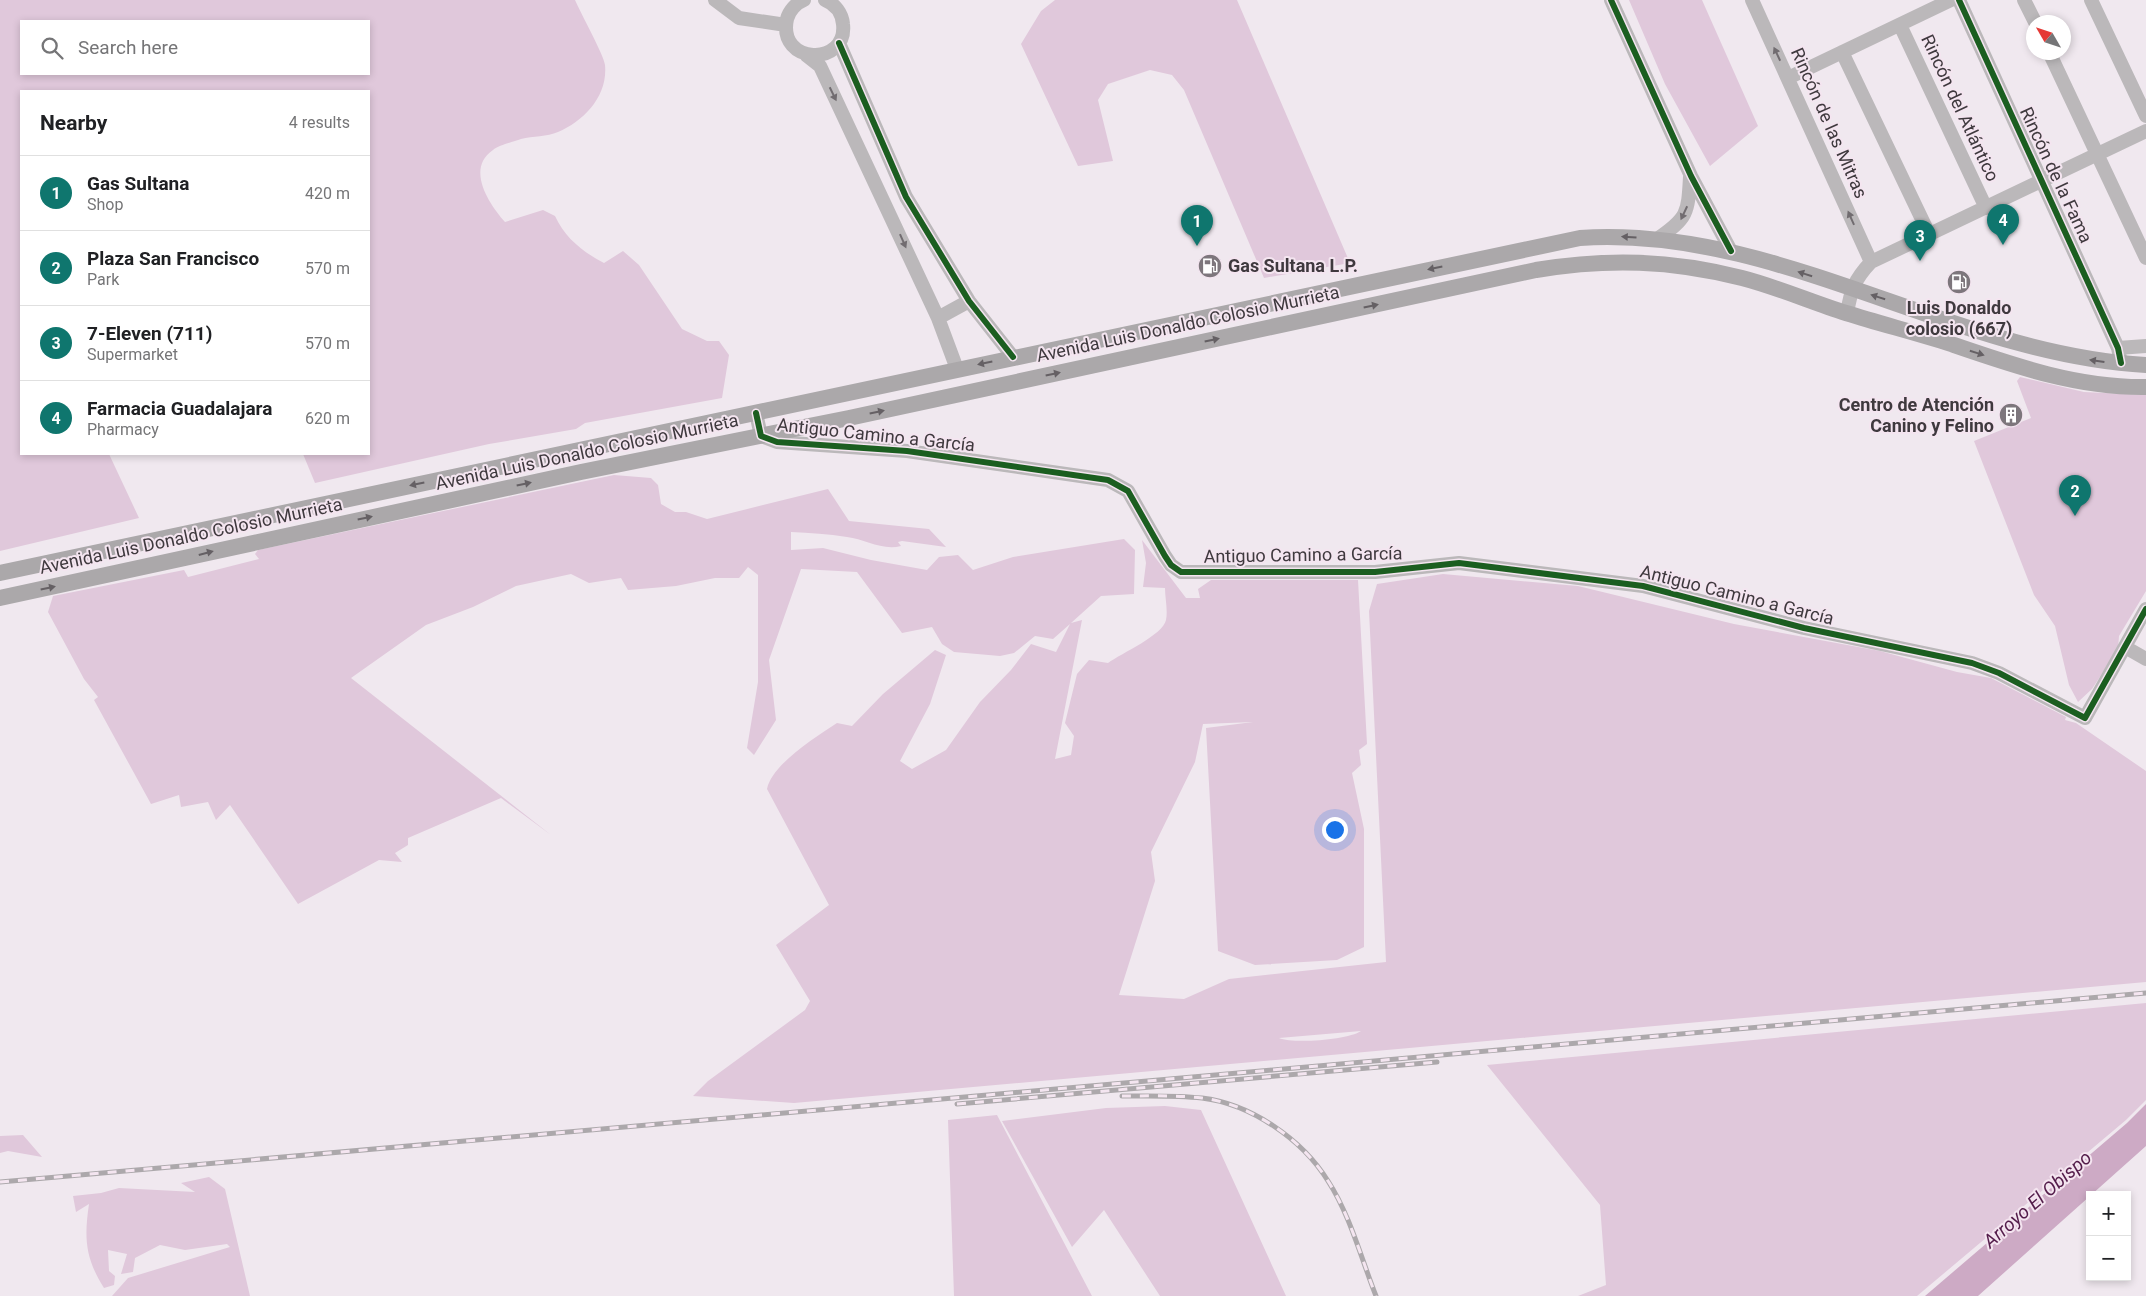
<!DOCTYPE html>
<html lang="en">
<head>
<meta charset="utf-8">
<style>
  body { margin:0; font-family:Roboto,sans-serif; background:#f6f6f6; color:#202124 }
  .controls { position:absolute; right:15px; bottom:15px; display:grid; overflow:hidden; border-radius:0px; box-shadow:0 2px 8px #0003 }
  .controls button { width:45px; height:45px; display:grid; place-items:center; padding:0; border:0; border-bottom:1px solid #e0e0e0; background:#fff; color:#202124; font:25px sans-serif }
  .compass { position:absolute; left:2026px; top:15px; width:45px; height:45px; border-radius:50%; background:#fff; box-shadow:0 2px 8px #0003; rotate:309deg }
  .you { position:absolute; left:1334px; top:829px; width:18px; height:18px; margin:-12px; border:4px solid #fff; border-radius:50%; background:#1a73e8; box-shadow:0 0 0 8px #1a73e833 }
  .badge { display:grid; place-items:center; width:32px; height:32px; border-radius:50%; background:#0f766e; color:#fff; font-size:16px; font-weight:700 }
  .pin { position:absolute; translate:-50% -41px; filter:drop-shadow(0 1px 2px #0008) }
  .pin::after { content:''; position:absolute; top:26px; width:18px; height:15px; background:inherit; clip-path:polygon(0 0,100% 0,50% 100%) }
  .list { margin:0; padding:0; list-style:none }
  h2 { display:flex; justify-content:space-between; align-items:center; height:65px; margin:0; padding:0 20px; font-size:21px }
  h2 small { font-size:16px; font-weight:400; color:#757577 }
  .list li { display:grid; grid-template-columns:32px 1fr auto; gap:15px; align-items:center; box-sizing:border-box; height:75px; padding:0 20px; border-top:1px solid #e0e0e0 }
  .list b { display:block; font-size:19px; white-space:nowrap }
  .list p { margin:0; font-size:16px; white-space:nowrap; color:#757577 }
  .list em { font-size:16px; font-style:normal; color:#757577 }
  .icon { flex:none; width:28px; height:28px; fill:none; stroke:currentColor; stroke-width:2; stroke-linecap:round; stroke-linejoin:round }
  .map { position:relative; flex:none; width:2146px; height:1296px; overflow:hidden }
  .search { position:absolute; background:#fff; box-shadow:0 2px 8px #0003; left:20px; top:20px; width:350px; height:55px; display:flex; align-items:center; gap:12px; box-sizing:border-box; padding:0 18px; border-radius:0px; color:#757577; font-size:19px }
  .panel { position:absolute; background:#fff; box-shadow:0 2px 8px #0003; left:20px; top:90px; width:350px; height:365px; border-radius:0px }
  .map>svg:first-child { display:block }
  .green { fill:#e0c8db; fill-rule:evenodd }
  .water { fill:#cdaac5 }
  .lines { fill:none; stroke-linecap:round; stroke-linejoin:round }
  .minor { stroke:#bbb8ba; stroke-width:14 }
  .major { stroke:#aba8aa; stroke-width:16 }
  .rail-casing { stroke:#aca8ab; stroke-width:5 }
  .rail { stroke:#f4e5f0; stroke-width:3; stroke-dasharray:9; stroke-linecap:butt }
  .cycleway-casing { stroke:#f4e5f0; stroke-width:9 }
  .cycleway { stroke:#1b5e20; stroke-width:6 }
  .oneway { fill:#716c70 }
  .oneway2 { fill:#656064 }
  .labels { text-anchor:middle; stroke-width:4; stroke-linejoin:round; paint-order:stroke }
  .street-label { font-size:18px; fill:#3f393e; stroke:#f4e5f0 }
  .poi-label { font-size:18px; font-weight:bold; fill:#3f393e; stroke:#f4e5f0; text-anchor:start }
  .water-label { font-size:19px; font-style:italic; fill:#541d4b; stroke:#f4e5f0 }
</style>
</head>
<body>
<div class="map">
<svg width="2146" height="1296" viewBox="0 0 2146 1296">
  <rect width="100%" height="100%" fill="#f0e8ef"/>
  <!-- green -->
  <path class="green" d="M0 0H575C580 12 604 55 605 65 608 96 584 121 558 132 547 137 533 136 521 139 513 142 499 145 493 150 465 169 490 205 505 222L543 210 555 216C565 238 583 252 604 263L623 251 639 265 682 329 707 341H719L729 355 722 398 585 423 576 429 489 444 315 483 303 454H369V91H21V454H109L139 518 0 551ZM21 21H369V74H21Z
    M1055 0H1237L1350 263 1264 278 1184 90 1172 75 1150 70 1108 84 1098 100 1113 161 1078 166 1021 44 1041 11Z
    M1629 0H1702L1758 126 1710 166 1665 84Z
    M2020 377 2084 392 2146 395V591L2119 636 2118 649 2092 689 2078 702 2069 685 2055 626 2034 595 1974 441 2031 418 2017 381Z
    M614 475 651 478 658 485 661 504 675 512H686L707 519 828 489 849 521 929 529 946 547 902 541 898 542 901 546C882 551 865 539 847 537 828 534 810 533 791 532V550L823 548 871 560 927 570 939 557 958 555 973 570 1013 557 1124 539 1135 550 1134 594 1101 596 1071 623 1082 620 1055 759 1071 755 1074 736 1065 723 1077 674 1089 660 1108 663C1122 653 1163 635 1166 620 1168 610 1165 598 1165 588L1143 587 1146 563 1142 540 1186 598H1200L1198 589 1211 580H1358L1367 744 1359 750 1361 765 1352 773 1364 829V947L1337 960 1255 965 1218 951 1206 728 1253 722 1203 724 1195 762 1151 852 1155 881 1119 995 1184 999 1229 979 1386 962 1369 611 1377 584 1443 574 1578 586 1734 624 1880 651 1957 672 1991 678 2066 717 2065 720 2076 723 2146 771V982L794 1103 693 1096 708 1081 805 1010 810 1001 776 945 829 905 767 789C772 764 816 737 837 723L852 726 883 694 935 650 946 655 930 704 900 761 912 769 946 750 980 702 1011 670 1031 644 1056 652 1070 624 1053 639 1035 636 1014 653 1000 656 954 652 942 644 932 627 902 633 857 572 801 569 769 660 776 720 754 755 747 748 758 682V575L748 567 739 578H715L676 586 628 590 621 578 589 583 571 574 516 586 473 607 426 625 351 678 551 835 501 798 408 838V845L395 853 402 862 379 860 298 904 230 805 216 820 208 802 181 807 179 795 151 804 94 700 98 697 84 679 48 612 53 596 184 570 188 577 259 559 255 554 258 550ZM1361 1031C1348 1040 1293 1044 1279 1038Z
    M2146 1003V1100L2126 1120 1917 1296H1578L1606 1285 1600 1205 1487 1065Z
    M1165 1106 1201 1110 1286 1296H1160L1104 1210 1072 1247 1002 1121 1106 1108Z
    M997 1115 1092 1296H954L948 1120Z
    M23 1135 42 1157 8 1151 0 1153V1136Z
    M209 1177 225 1189 250 1296H112L128 1278 230 1247 227 1244 185 1250 160 1245 135 1258 133 1272 121 1274 127 1254 108 1250 109 1271 115 1276 114 1285 104 1288C85 1258 84 1238 89 1204L76 1212 73 1196 101 1193 119 1188 195 1192 181 1183Z"/>
  <!-- water -->
  <path class="water" d="M2146 1104V1146L1978 1296H1925L2127 1123Z"/>
  <g class="lines">
    <!-- minor -->
    <path class="minor" d="M715 0 739 18 786 25
      M804 0C796 3 789 11 787 19 777 65 848 67 843 24 842 13 835 4 825 0
      M1611 0 1691 176 1731 251
      M1752 0 1871 262
      M1959 0 2118 348 2121 363
      M2024 0 2035 22
      M2091 0 2146 116
      M1900 25 1986 208
      M839 43 906 197 969 301 1013 357
      M1842 52 1929 234
      M2049 52 2146 258
      M806 55 820 66 938 318 957 369
      M1788 78 1951 0
      M1657 239C1688 218 1688 213 1690 177
      M1847 313C1851 290 1854 280 1871 262L2146 131
      M938 318 969 301
      M2118 348 2146 346
      M756 413 761 436 777 442 907 451 1108 480 1128 491 1165 556 1171 565 1181 572H1375L1459 563 1643 586 1804 628 1972 663 1999 673 2085 718 2146 609
      M2125 647 2146 659"/>
    <!-- major -->
    <path class="major" d="M0 573 1580 238C1779 225 1951 354 2146 365
      M0 598 581 472 849 418 1536 270C1608 258 1671 260 1742 278 1777 287 1811 302 1846 313 1881 324 1917 333 1951 344 2015 366 2078 388 2146 387"/>
    <!-- rail casing -->
    <g class="rail-casing">
      <path id="rail" d="M1122 1096C1148 1096 1175 1095 1202 1098 1251 1104 1302 1139 1328 1181 1350 1215 1361 1258 1376 1296
        M957 1104 1437 1062
        M0 1182 2146 993"/>
    </g>
    <!-- rail -->
    <use href="#rail" class="rail"/>
    <!-- cycleway casing -->
    <g class="cycleway-casing">
      <path id="cycleway" d="M1611 0 1691 176 1731 251
        M1959 0 2118 348 2121 363
        M839 43 906 197 969 301 1013 357
        M756 413 761 436 777 442 907 451 1108 480 1128 491 1165 556 1171 565 1181 572H1375L1459 563 1643 586 1804 628 1972 663 1999 673 2085 718 2146 609"/>
    </g>
    <!-- cycleway -->
    <use href="#cycleway" class="cycleway"/>
  </g>
  <!-- one-way arrows -->
  <defs><path id="oneway-solid" d="M-6-.8H1V-3.2L6.5 0L1 3.2V.8H-6Z" transform="scale(1.25)"/></defs>
  <g class="oneway">
    <use href="#oneway-solid" transform="translate(1777 54) rotate(-115)"/>
    <use href="#oneway-solid" transform="translate(833 94) rotate(64)"/>
    <use href="#oneway-solid" transform="translate(1684 213) rotate(115)"/>
    <use href="#oneway-solid" transform="translate(1851 218) rotate(-114)"/>
    <use href="#oneway-solid" transform="translate(903 241) rotate(66)"/>
  </g>
  <g class="oneway2">
    <use href="#oneway-solid" transform="translate(1629 237) rotate(-177)"/>
    <use href="#oneway-solid" transform="translate(1435 268) rotate(168)"/>
    <use href="#oneway-solid" transform="translate(1805 274) rotate(-162)"/>
    <use href="#oneway-solid" transform="translate(1878 297) rotate(-163)"/>
    <use href="#oneway-solid" transform="translate(1371 306) rotate(-12)"/>
    <use href="#oneway-solid" transform="translate(1212 340) rotate(-12)"/>
    <use href="#oneway-solid" transform="translate(1977 353) rotate(18)"/>
    <use href="#oneway-solid" transform="translate(2097 361) rotate(-172)"/>
    <use href="#oneway-solid" transform="translate(985 363) rotate(168)"/>
    <use href="#oneway-solid" transform="translate(1053 374) rotate(-12)"/>
    <use href="#oneway-solid" transform="translate(877 412) rotate(-12)"/>
    <use href="#oneway-solid" transform="translate(417 484) rotate(168)"/>
    <use href="#oneway-solid" transform="translate(524 484) rotate(-12)"/>
    <use href="#oneway-solid" transform="translate(365 518) rotate(-12)"/>
    <use href="#oneway-solid" transform="translate(206 553) rotate(-15)"/>
    <use href="#oneway-solid" transform="translate(48 588) rotate(-12)"/>
  </g>
  <!-- icons -->
  <defs>
    <g id="fuel-disc" transform="scale(1.25)"><circle r="9.5" fill="#7d767c" stroke="#f4e5f0"/><path d="M-5.5-6h7V0h2V4h1.3V-2.5L3-4.5l.8-.8L6-3V5H2.5V1h-1V6h-7ZM-4.2-4.7v3.2H.2V-4.7Z" fill="#fff"/></g>
    <g id="building-disc" transform="scale(1.25)"><circle r="9.5" fill="#7d767c" stroke="#f4e5f0"/><path d="M-4-6H4V6H1V3H-1V6H-4ZM-2.5-4.3h1.7v1.8h-1.7ZM.8-4.3h1.7v1.8H.8ZM-2.5-1h1.7V.8h-1.7ZM.8-1h1.7V.8H.8Z" fill="#fff"/></g>
  </defs>
  <g fill-rule="evenodd">
    <use href="#fuel-disc" x="1210" y="266"/>
    <use href="#fuel-disc" x="1959" y="282"/>
    <use href="#building-disc" x="2011" y="415"/>
  </g>
  <g class="labels">
    <!-- street labels -->
    <g class="street-label">
      <text transform="translate(1960 108) rotate(65)" y="6">Rincón del Atlántico</text>
      <text transform="translate(1829 123) rotate(66)" y="6">Rincón de las Mitras</text>
      <text transform="translate(2056 175) rotate(65)" y="6">Rincón de la Fama</text>
      <text transform="translate(1188 324) rotate(-12)" y="6">Avenida Luis Donaldo Colosio Murrieta</text>
      <text transform="translate(876 435) rotate(6)" y="6">Antiguo Camino a García</text>
      <text transform="translate(587 452) rotate(-12)" y="6">Avenida Luis Donaldo Colosio Murrieta</text>
      <text transform="translate(191 536) rotate(-12)" y="6">Avenida Luis Donaldo Colosio Murrieta</text>
      <text transform="translate(1303 555) rotate(-1)" y="6">Antiguo Camino a García</text>
      <text transform="translate(1737 595) rotate(14)" y="6">Antiguo Camino a García</text>
    </g>
    <!-- poi labels -->
    <g class="poi-label">
      <text x="1228" y="272">Gas Sultana L.P.</text>
      <text x="1959" y="314" text-anchor="middle">Luis Donaldo<tspan x="1959" dy="21">colosio (667)</tspan></text>
      <text x="1994" y="411" text-anchor="end">Centro de Atención<tspan x="1994" dy="21">Canino y Felino</tspan></text>
    </g>
    <!-- water labels -->
    <g class="water-label">
      <text transform="translate(2037 1199) rotate(-41)" y="7">Arroyo El Obispo</text>
    </g>
  </g>
</svg>
<div class="controls">
<button>+</button>
<button>−</button>
</div>
<svg class="compass" viewBox="-18 -18 36 36"><path d="M0-13l5 13h-10z" fill="#e53935"/><path d="M0 13l5-13h-10z" fill="#757577"/></svg>
<div class="you"></div>
<div class="pin badge" style="left:1197px;top:246px">1</div>
<div class="pin badge" style="left:2075px;top:516px">2</div>
<div class="pin badge" style="left:1920px;top:261px">3</div>
<div class="pin badge" style="left:2003px;top:245px">4</div>
<div class="search"><svg class="icon" aria-label="search" viewBox="0 0 24 24"><circle cx="10" cy="10" r="6"/><path d="M15 15l6 6"/></svg>Search here</div>
<section class="panel">
<h2>Nearby<small>4 results</small></h2>
<ul class="list">
<li><span class="badge">1</span><div><b>Gas Sultana</b><p>Shop</p></div><em>420 m</em></li>
<li><span class="badge">2</span><div><b>Plaza San Francisco</b><p>Park</p></div><em>570 m</em></li>
<li><span class="badge">3</span><div><b>7-Eleven (711)</b><p>Supermarket</p></div><em>570 m</em></li>
<li><span class="badge">4</span><div><b>Farmacia Guadalajara</b><p>Pharmacy</p></div><em>620 m</em></li>
</ul>
</section>
</div>
</body>
</html>
